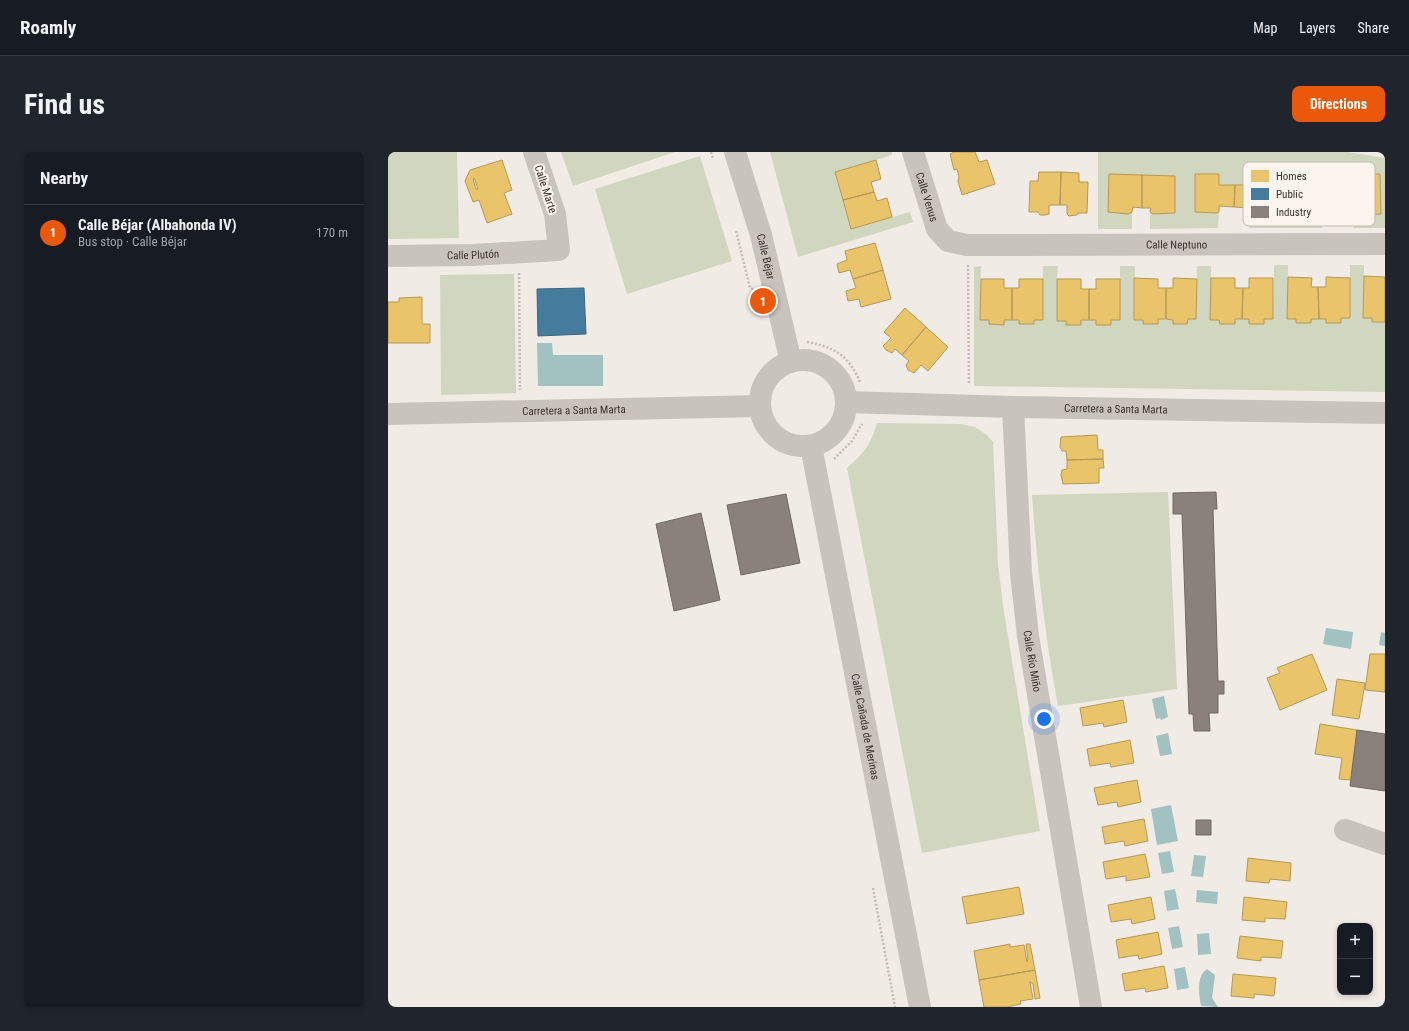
<!DOCTYPE html>
<html lang="en">
<head>
<meta charset="utf-8">
<style>
  body { margin:0; font-family:"Roboto Condensed",sans-serif; background:#20242c; color:#f1f3f6 }
  .controls { position:absolute; right:12px; bottom:12px; display:grid; overflow:hidden; border-radius:8px; box-shadow:0 2px 6px #0003 }
  .controls button { width:36px; height:36px; display:grid; place-items:center; padding:0; border:0; border-bottom:1px solid #363941; background:#171b24; color:#f1f3f6; font:20px sans-serif }
  .you { position:absolute; left:656px; top:567px; width:14px; height:14px; margin:-10px; border:3px solid #fff; border-radius:50%; background:#1a73e8; box-shadow:0 0 0 6px #1a73e833 }
  .badge { display:grid; place-items:center; width:26px; height:26px; border-radius:50%; background:#ea580c; color:#fff; font-size:13px; font-weight:700 }
  .pin { position:absolute; translate:-50% -50%; border:2px solid #fff; box-shadow:0 1px 4px #0006 }
  .list { margin:0; padding:0; list-style:none }
  h2 { display:flex; justify-content:space-between; align-items:center; height:52px; margin:0; padding:0 16px; font-size:17px }
  h2 small { font-size:13px; font-weight:400; color:#9ea1a6 }
  .list li { display:grid; grid-template-columns:26px 1fr auto; gap:12px; align-items:center; box-sizing:border-box; height:56px; padding:0 16px; border-top:1px solid #363941 }
  .list b { display:block; font-size:15px; white-space:nowrap }
  .list p { margin:0; font-size:13px; white-space:nowrap; color:#9ea1a6 }
  .list em { font-size:13px; font-style:normal; color:#9ea1a6 }
  .map { position:relative; flex:none; width:997px; height:855px; overflow:hidden; border-radius:8px }
  header { display:flex; align-items:center; gap:24px; box-sizing:border-box; height:56px; padding:0 20px; background:#171b24; border-bottom:1px solid #363941 }
  header strong { font-size:19px }
  nav { display:flex; gap:22px; margin-inline-start:auto; font-size:14px }
  .intro { display:flex; align-items:center; justify-content:space-between; box-sizing:border-box; height:96px; padding:0 24px }
  h1 { margin:0; font-size:28px }
  .button { padding:10px 18px; border-radius:8px; background:#ea580c; color:#fff; font-size:14px; font-weight:700 }
  main { display:flex; gap:24px; padding:0 24px }
  aside { flex:1; background:#171b24; border-radius:8px; box-shadow:0 2px 6px #0003 }
  .map>svg:first-child { display:block }
  .green { fill:#d1d6bf }
  .water { fill:#a1c2c1 }
  .homes { fill:#e9c46a; stroke:#b59857; fill-rule:evenodd }
  .public { fill:#457b9d; stroke:#42647b }
  .industry { fill:#8a817c; stroke:#726964 }
  .lines { fill:none; stroke-linecap:round; stroke-linejoin:round }
  .path { stroke:#c2bbb6; stroke-width:2.5; stroke-dasharray:2 2; stroke-linecap:butt }
  .minor { stroke:#c9c3be; stroke-width:22 }
  .labels { text-anchor:middle; stroke-width:4; stroke-linejoin:round; paint-order:stroke }
  .street-label { font-size:11px; fill:#3b302b; stroke:#fbf5ee }
  .key { fill:#fbf5ee; stroke:#c1bab4; stroke-width:1 }
  .key-label { font-size:11px; fill:#3b302b }
</style>
</head>
<body>
<header>
<strong>Roamly</strong>
<nav><a>Map</a><a>Layers</a><a>Share</a></nav>
</header>
<div class="intro"><h1>Find us</h1><a class="button">Directions</a></div>
<main>
<aside>
<h2>Nearby<small></small></h2>
<ul class="list">
<li><span class="badge">1</span><div><b>Calle Béjar (Albahonda IV)</b><p>Bus stop · Calle Béjar</p></div><em>170 m</em></li>
</ul>
</aside>
<div class="map">
<svg width="997" height="855" viewBox="0 0 997 855">
  <rect width="100%" height="100%" fill="#f0ebe5"/>
  <!-- green -->
  <path class="green" d="M0 0H69L71 86 0 87Z
    M173 0H287L185 34Z
    M382 0H504V3L447 20 463 77 522 60 525 70 410 105Z
    M710 0H960L997 6V76H965V62L974 63 976 62 992 61V22H967V36L935 37V23H910V62L932 64 935 62 934 76H861V60L867 62 885 60 886 23H862V33H831V22H808L807 59 824 61 831 60 830 76 762 77V60L768 62 787 61V24L745 23 734 60H744V77H710Z
    M312 4 344 109 239 142 207 37Z
    M886 113H900L899 167H908V171H923V167H938V171H953V166H962V113H976L975 166H984V170H997V240L586 234V115L593 114 592 168H601V172L616 173V168H631V172H646V168H654L655 114H670L669 127 678 173H693V168H708V173L723 168H732V114H747L746 168H755V172H770V167L785 168V172H799L800 167H808L809 114H823V168H831L832 172H846L847 167H861L862 172H876V167H885Z
    M126 122 128 241 53 243 52 123Z
    M489 271 573 272 587 275 599 283 605 290 610 411 615 454 652 679 534 701 459 316C476 301 482 294 489 271Z
    M780 340 789 537 670 554C657 484 649 414 644 343Z"/>
  <!-- water -->
  <path class="water" d="M149 191H164L165 203H215V234H150Z
    M938 476 965 480 963 497 935 492Z
    M993 480 997 481V494L991 493Z
    M776 544 780 565 773 568 772 566 768 567 764 547Z
    M780 581 784 602 772 604 768 584Z
    M783 653 790 689 769 693 763 657Z
    M782 699 786 720 774 722 770 701Z
    M806 703 818 704 815 725 803 724Z
    M787 737 791 757 779 759 776 739Z
    M809 738 830 740 829 752 808 750Z
    M791 774 795 795 784 797 780 776Z
    M821 781 823 802 810 803 809 782Z
    M797 815 801 836 789 838 786 817Z
    M819 817 827 823 824 846 830 855 813 854C811 842 808 824 819 817Z"/>
  <!-- homes -->
  <path class="homes" d="M587 0 591 10 599 8 607 32 574 43 570 29 571 25 569 17 566 18 562 2 566 0Z
    M114 8 124 38 116 41 124 62 99 71 91 48 85 50 77 29 82 18ZM86 26 87 28 90 37H88L85 27Z
    M488 8 493 27 483 30 486 40 455 48 447 20Z
    M651 20H673L672 53H661V62L657 63H652L650 60H641L642 29H650Z
    M673 20 691 21V30H700L699 61H690L689 63 681 64 679 62V53H672Z
    M721 22 754 23V56L745 55 744 60 740 62 720 60Z
    M807 22H831V33H847L846 55 831 54V60L827 61 807 60Z
    M967 22H992L993 62 971 63 967 62V56H950V37L967 36Z
    M754 23 787 24V61L765 62 762 60 763 56H754Z
    M862 23H886L885 61 867 62 861 60 862 56 846 55 847 33H862Z
    M486 40 489 49 499 46 504 65 463 77 455 48Z
    M487 91 495 118 465 127 462 118 451 121 449 112 459 108 457 99Z
    M495 118 503 147 473 155 471 147 460 149 458 139 468 136 465 127Z
    M976 124 997 125V170H984V166H975Z
    M900 125 924 126 923 135H930L931 167H923V171H908V167H899Z
    M938 125 962 126V166H953V171H938V167H931L930 135H938Z
    M746 126 770 127V136H778V167H770V172H755V168H746Z
    M785 126 809 127 808 167H800L799 172H785V168L778 167V136H785Z
    M823 126H847V136H855L854 167H847V172H832L831 168H822Z
    M861 126H885V167H876V172H861V167H854L855 136H861Z
    M593 127H616V136H624V168H616V173L601 172V168H592Z
    M631 127H655V168H646V172H631V168H624V136H631Z
    M669 127H693V137H701V168H693V173H678V169H669Z
    M708 127H732V168H723V173H708V168H701V137H708Z
    M34 145V172H42V191H0V150H11V146Z
    M517 156 538 175 514 203 507 197 504 201 498 198 495 194 503 186 496 180Z
    M538 175 560 195 540 219 533 213 526 221 520 218 518 213 521 209 514 203Z
    M709 283 710 298H715V307L679 308 678 299H674L672 295 673 285Z
    M715 307 716 316H711V331L675 332 673 323 674 318 679 317V308Z
    M924 502 939 538 892 558 879 526 892 521 889 516Z
    M982 502H997V540L977 538Z
    M949 527 977 531 971 567 944 563Z
    M735 548 739 570 716 575 715 571 695 574 692 556Z
    M932 572 969 578 963 628 951 627 954 606 927 602Z
    M742 588 746 611 723 615 722 611 702 614 699 597Z
    M749 628 753 650 730 655 729 650 710 653 706 636Z
    M756 667 760 689 737 694 736 689 717 692 714 675Z
    M757 702 762 725 738 729V724L718 727 715 710Z
    M860 706 903 711 902 729 882 727 881 731 858 729Z
    M631 735 636 762 579 772 574 745Z
    M763 745 767 767 744 772 743 767 723 770 720 753Z
    M856 745 899 750 897 767 877 766V770L854 768Z
    M770 780 774 802 751 807 750 803 731 806 728 788Z
    M852 784 895 789 893 806 873 805V809L849 806Z
    M622 792V795L636 793 639 810 640 807 638 792H642L647 818 591 828 586 799Z
    M776 814 780 836 758 840 757 836 737 839 734 822Z
    M647 818 652 846 647 847 645 832 642 830 645 847 632 849 633 852 619 855H596L591 828Z
    M845 822 888 826 886 844 866 842V846L843 844Z"/>
  <!-- public -->
  <path class="public" d="M196 136 198 182 150 184 149 137Z"/>
  <!-- industry -->
  <path class="industry" d="M828 340 829 357H825L830 529H836V542H830V561H821L822 579H806L805 562H801L794 362H785V341Z
    M398 342 412 411 353 423 339 353Z
    M313 361 332 448 286 459 268 372Z
    M969 578 997 582V639L962 634Z
    M808 668H823V683H808Z"/>
  <g class="lines">
    <!-- path -->
    <path class="path" d="M323 0 325 7
      M348 79 362 136 365 137
      M580 113 581 232
      M131 121 132 238
      M419 190C447 195 461 204 472 230
      M446 307 464 289 474 272
      M485 736 507 855"/>
    <!-- minor -->
    <g class="minor">
      <path id="s1" d="M347 0 373 83 403 210"/>
      <path id="s2" d="M525 0 549 77 560 89 579 93 997 92"/>
      <path id="s3" d="M0 104 84 103 171 98 167 62 146 0"/>
      <circle cx="415" cy="251" r="43"/>
      <path id="s4" d="M458 250 625 255 997 261"/>
      <path id="s5" d="M625 255 633 421 640 484 703 855"/>
      <path id="s6" d="M0 262 371 254"/>
      <path id="s7" d="M423 294 532 855"/>
      <path d="M957 678 997 692"/>
    </g>
  </g>
  <g class="labels">
    <!-- street labels -->
    <g class="street-label">
      <text transform="translate(158 37) rotate(72)" y="4">Calle Marte</text>
      <text dy="4" stroke="none"><textPath href="#s2" startOffset="47">Calle Venus</textPath></text>
      <text dy="4" stroke="none"><textPath href="#s2" startOffset="326">Calle Neptuno</textPath></text>
      <text dy="4" stroke="none"><textPath href="#s3" startOffset="85">Calle Plutón</textPath></text>
      <text dy="4" stroke="none"><textPath href="#s1" startOffset="109">Calle Béjar</textPath></text>
      <text dy="4" stroke="none"><textPath href="#s4" startOffset="270">Carretera a Santa Marta</textPath></text>
      <text dy="4" stroke="none"><textPath href="#s6" startOffset="186">Carretera a Santa Marta</textPath></text>
      <text dy="4" stroke="none"><textPath href="#s5" startOffset="255">Calle Río Miño</textPath></text>
      <text dy="4" stroke="none"><textPath href="#s7" startOffset="286">Calle Cañada de Merinas</textPath></text>
    </g>
  </g>
  <!-- legend -->
  <rect x="855" y="10" width="132" height="64" rx="6" class="key"/>
  <rect x="863" y="18" width="18" height="12" fill="#e9c46a"/>
  <rect x="863" y="36" width="18" height="12" fill="#457b9d"/>
  <rect x="863" y="54" width="18" height="12" fill="#8a817c"/>
  <g class="key-label">
    <text x="888" y="28">Homes</text>
    <text x="888" y="46">Public</text>
    <text x="888" y="64">Industry</text>
  </g>
</svg>
<div class="controls">
<button>+</button>
<button>−</button>
</div>
<div class="you"></div>
<div class="pin badge" style="left:375px;top:149px">1</div>
</div>
</main>
</body>
</html>
